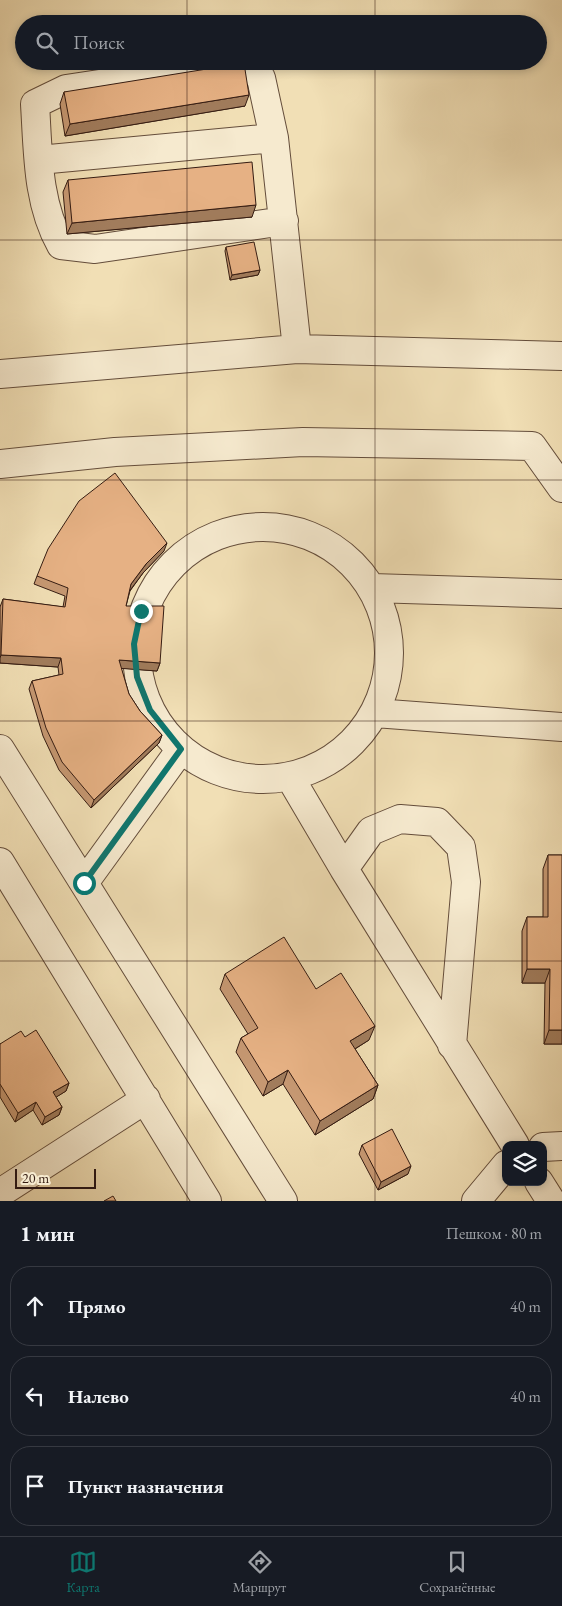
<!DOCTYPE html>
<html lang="ru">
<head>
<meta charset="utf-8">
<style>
  body { margin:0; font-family:"EB Garamond",serif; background:#20242c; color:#f1f3f6 }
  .controls { position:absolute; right:15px; bottom:15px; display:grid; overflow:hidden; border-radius:10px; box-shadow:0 2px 8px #0003 }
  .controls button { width:45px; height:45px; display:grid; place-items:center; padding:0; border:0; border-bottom:1px solid #363941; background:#171b24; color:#f1f3f6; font:25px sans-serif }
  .scale { position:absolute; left:15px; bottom:12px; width:81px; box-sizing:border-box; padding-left:5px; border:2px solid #351c12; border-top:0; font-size:14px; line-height:18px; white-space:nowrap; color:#351c12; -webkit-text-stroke:4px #f6eacf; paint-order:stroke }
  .stop { position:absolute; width:15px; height:15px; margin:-11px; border:4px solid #0f766e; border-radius:50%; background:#fff }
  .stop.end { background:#0f766e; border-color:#fff; box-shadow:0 1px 5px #0008 }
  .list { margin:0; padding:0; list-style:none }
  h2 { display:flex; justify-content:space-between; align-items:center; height:65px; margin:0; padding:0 20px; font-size:21px }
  h2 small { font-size:16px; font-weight:400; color:#9ea1a6 }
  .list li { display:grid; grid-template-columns:32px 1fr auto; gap:15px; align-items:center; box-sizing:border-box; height:80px; margin:0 10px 10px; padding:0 10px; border:1px solid #363941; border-radius:20px }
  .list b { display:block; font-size:19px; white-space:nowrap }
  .list em { font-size:16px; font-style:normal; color:#9ea1a6 }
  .icon { flex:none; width:28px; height:28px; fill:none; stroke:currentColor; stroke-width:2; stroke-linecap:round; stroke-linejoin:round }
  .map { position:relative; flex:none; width:562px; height:1201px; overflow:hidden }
  .search { position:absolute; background:#171b24; box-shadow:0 2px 8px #0003; left:15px; right:15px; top:15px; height:55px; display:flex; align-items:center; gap:12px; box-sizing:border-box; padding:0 18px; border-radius:28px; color:#9ea1a6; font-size:19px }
  .sheet { height:335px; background:#171b24 }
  nav { display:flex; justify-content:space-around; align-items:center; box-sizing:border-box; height:70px; border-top:1px solid #363941; background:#171b24; font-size:14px; color:#9ea1a6 }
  nav a { display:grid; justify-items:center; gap:2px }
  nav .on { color:#0f766e }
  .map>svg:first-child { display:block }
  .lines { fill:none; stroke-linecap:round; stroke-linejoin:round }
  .minor-casing { stroke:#644d3b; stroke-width:30 }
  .minor { stroke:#f6eacf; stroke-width:28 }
  .wall { fill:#c69872; stroke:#351c12 }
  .shaded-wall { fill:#a17c5c; stroke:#351c12 }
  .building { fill:#e6b184; stroke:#351c12 }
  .route { stroke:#0f766e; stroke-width:6 }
  .grid { fill:none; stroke:#351c12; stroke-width:1; stroke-opacity:0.55 }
</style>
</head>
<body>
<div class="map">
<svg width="562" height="1201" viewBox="0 0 562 1201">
  <rect width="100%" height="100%" fill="#f1dfb5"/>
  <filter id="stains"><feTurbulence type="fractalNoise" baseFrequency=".004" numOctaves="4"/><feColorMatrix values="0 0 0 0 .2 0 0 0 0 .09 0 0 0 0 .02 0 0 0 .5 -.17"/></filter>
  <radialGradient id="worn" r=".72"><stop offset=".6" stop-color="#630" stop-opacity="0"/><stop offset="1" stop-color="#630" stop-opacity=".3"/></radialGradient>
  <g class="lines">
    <!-- minor casing -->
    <g class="minor-casing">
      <path id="minor" d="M39 160 274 138
        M284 221 95 249 61 245C37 203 38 151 35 104L66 89 245 62 261 78 274 138 297 349
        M0 374 297 349 562 356
        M0 464 115 452 303 442 532 446 562 488
        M137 653a126 126 0 1 1 252 0a126 126 0 1 1-252 0Z
        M372 588 562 594
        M375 713 562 727
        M0 749 283 1201
        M291 779 344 869 515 1145
        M0 862 207 1201
        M344 869 371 831 400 819 437 822 461 847 466 882 452 1045
        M84 883 181 749
        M543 1147 562 1146
        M539 1182 551 1201
        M0 1193 146 1099
        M476 1201 506 1165"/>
    </g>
    <!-- minor -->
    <use href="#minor" class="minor"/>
  </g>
  <!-- wall -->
  <path class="wall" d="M64 92 245 106 65 136 60 104Z
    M68 180 252 217 67 234 63 192Z
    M226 247 260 270 258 275 230 280 225 251Z
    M164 551 143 573 130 591 126 606 160 663 157 671 121 668 129 694 140 711 162 735 159 743 91 808 59 770 43 736 29 689 32 681 59 675 58 667 0 663V607L3 599 63 607 65 596 34 584 37 576Z
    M548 855H562V1044H544L545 983H522V931L527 917H543V869Z
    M225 974 316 989 369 1040 355 1049 378 1085 373 1099 315 1135 283 1084 263 1096 236 1052 241 1038 248 1034 220 989Z
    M25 1037 69 1083 66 1091 56 1097 62 1107 59 1115 42 1125 33 1110 15 1122 0 1097V1044Z
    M362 1145 408 1174 378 1190 359 1154Z"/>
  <!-- shaded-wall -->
  <path class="shaded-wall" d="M249 95 245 106 65 136 70 124Z
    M256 205 252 217 67 234 72 223Z
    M260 270 258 275 230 280 232 275Z
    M167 543 164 551 143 573 128 593 131 584 146 564Z
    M1 655 61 658 58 667 0 663V658Z
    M119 660 160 663 157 671 116 668Z
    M162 735 159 743 91 808 94 800Z
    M527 969H550L545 983H522Z
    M375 1026 369 1040 345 1055 350 1041Z
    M549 1030H562V1044H544Z
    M288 1070 283 1084 263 1096 268 1082Z
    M69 1083 66 1091 50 1101 53 1092Z
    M378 1085 373 1099 315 1135 320 1121Z
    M36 1102 33 1110 15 1122 18 1113Z
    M62 1107 59 1115 42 1125 45 1117Z
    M411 1166 408 1174 378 1190 381 1182Z"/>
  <!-- building -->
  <path class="building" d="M244 63 249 95 70 124 64 92Z
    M252 162 256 205 72 223 68 180Z
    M254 242 260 270 232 275 226 247Z
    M115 473 167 543 146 564 131 584 126 606H164L160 663 119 660 129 694 140 711 162 735 94 800 62 762 46 728 32 681 63 674 61 658 1 655 3 599 65 607 68 588 37 576 48 549 79 501Z
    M548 855H562V1030H549L550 969H527V917H548Z
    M284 937 316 989 341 973 375 1026 350 1041 378 1085 320 1121 288 1070 268 1082 241 1038 258 1028 225 974Z
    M36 1030 69 1083 53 1092 62 1107 45 1117 36 1102 18 1113 0 1084V1044L21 1031 25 1037Z
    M392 1129 411 1166 381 1182 362 1145Z
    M113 1196 116 1201H104Z"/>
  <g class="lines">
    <!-- route -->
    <path class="route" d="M84 883 181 749 150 710 137 677 134 644 141 611"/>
  </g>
  <!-- grid -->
  <path class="grid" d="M187 0V24M375 0V24M187 61V1201M375 61V1201M0 240H562M0 480H562M0 721H562M0 961H562"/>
  <rect width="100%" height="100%" filter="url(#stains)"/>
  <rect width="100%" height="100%" fill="url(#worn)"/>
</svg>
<div class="controls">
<button><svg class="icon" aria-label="layers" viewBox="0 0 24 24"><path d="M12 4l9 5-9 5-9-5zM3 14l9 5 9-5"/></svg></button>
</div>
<div class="scale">20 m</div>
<div class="stop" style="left:84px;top:883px"></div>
<div class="stop end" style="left:141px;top:611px"></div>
<div class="search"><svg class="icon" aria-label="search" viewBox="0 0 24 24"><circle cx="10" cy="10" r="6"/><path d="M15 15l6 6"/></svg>Поиск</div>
</div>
<section class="sheet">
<h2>1 мин<small>Пешком · 80 m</small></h2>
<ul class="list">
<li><svg class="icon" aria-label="ahead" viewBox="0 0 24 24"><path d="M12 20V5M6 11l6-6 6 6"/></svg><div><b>Прямо</b></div><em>40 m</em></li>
<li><svg class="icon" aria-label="left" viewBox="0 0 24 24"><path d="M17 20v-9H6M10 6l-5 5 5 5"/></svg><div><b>Налево</b></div><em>40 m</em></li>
<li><svg class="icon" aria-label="arrive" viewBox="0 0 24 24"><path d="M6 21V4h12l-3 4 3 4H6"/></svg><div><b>Пункт назначения</b></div></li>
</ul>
</section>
<nav>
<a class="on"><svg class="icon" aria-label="map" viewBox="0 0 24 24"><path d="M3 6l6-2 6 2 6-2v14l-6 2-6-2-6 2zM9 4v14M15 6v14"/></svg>Карта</a>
<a><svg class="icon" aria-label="directions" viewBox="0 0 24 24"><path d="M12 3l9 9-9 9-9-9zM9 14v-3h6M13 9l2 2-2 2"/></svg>Маршрут</a>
<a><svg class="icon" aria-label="saved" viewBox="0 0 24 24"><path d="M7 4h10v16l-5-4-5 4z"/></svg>Сохранённые</a>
</nav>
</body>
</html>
